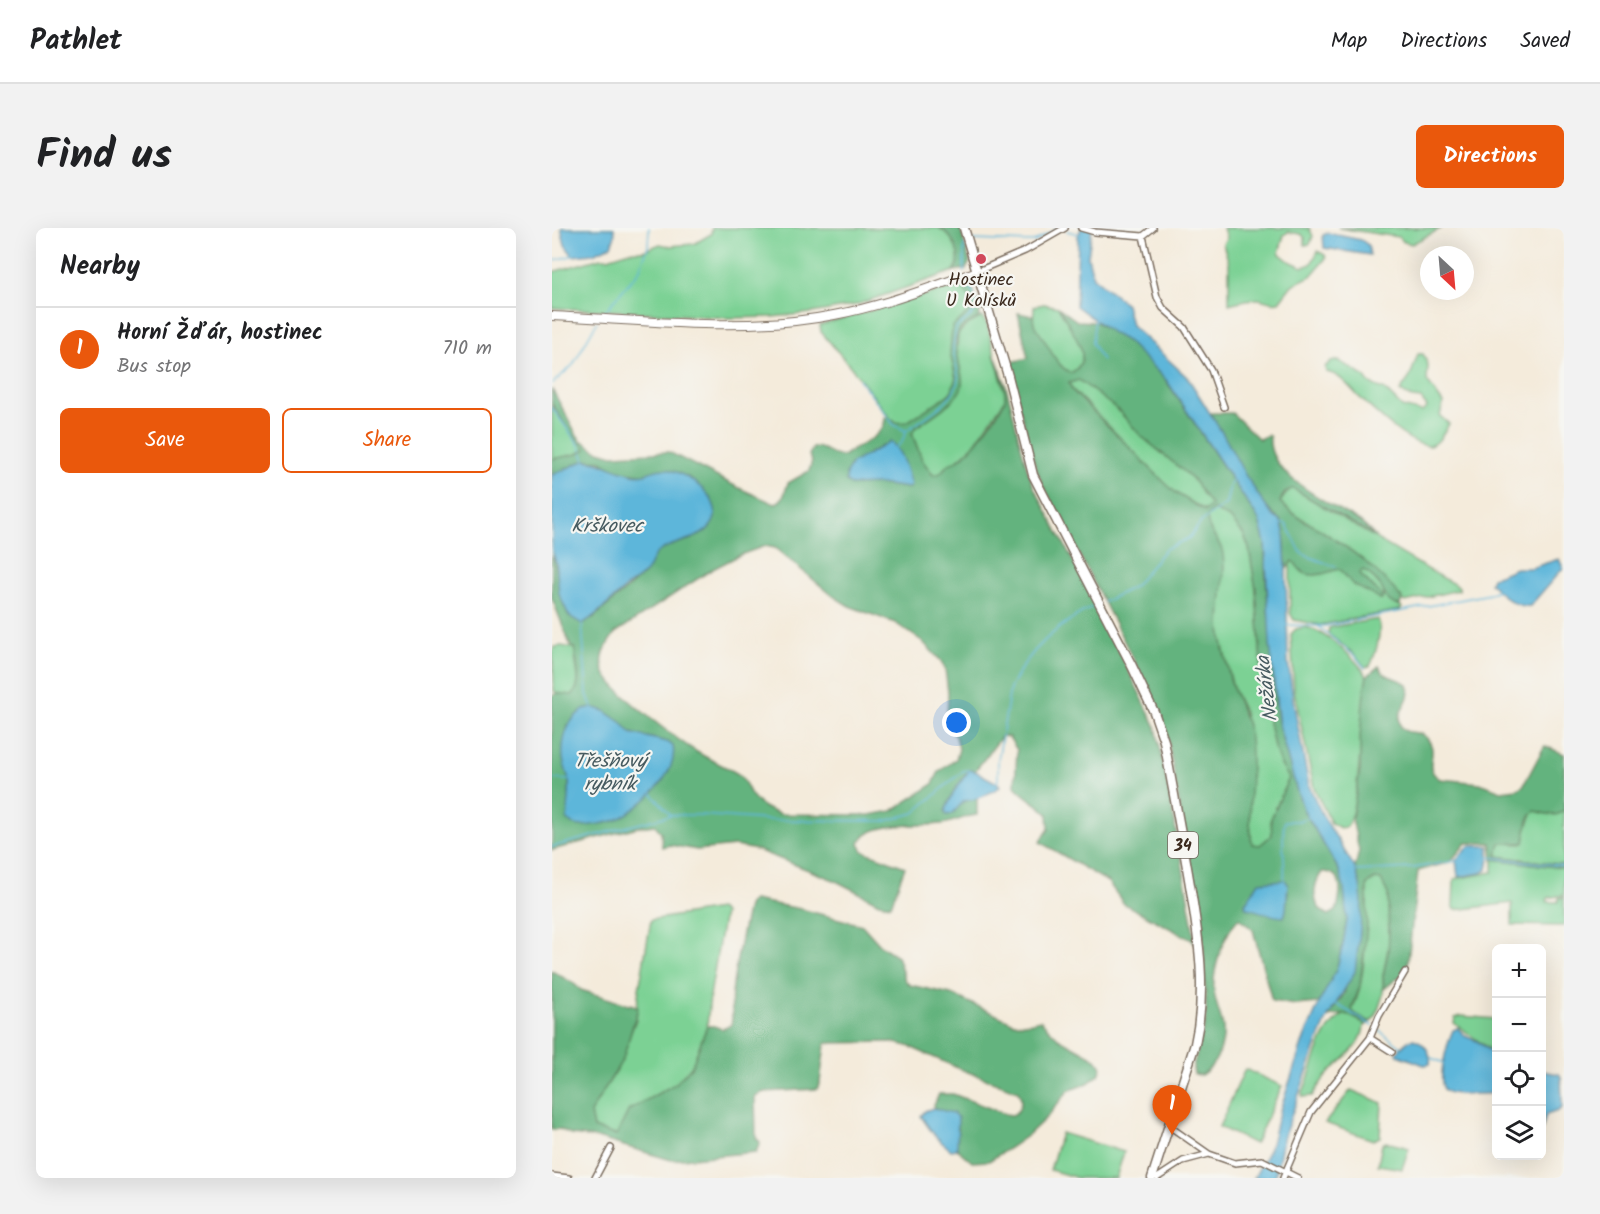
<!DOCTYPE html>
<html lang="en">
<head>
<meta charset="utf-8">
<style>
  body { margin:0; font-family:Kalam,sans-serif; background:#f2f2f2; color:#202124 }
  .controls { position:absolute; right:18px; bottom:18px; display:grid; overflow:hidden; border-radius:9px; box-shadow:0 6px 24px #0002 }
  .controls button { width:54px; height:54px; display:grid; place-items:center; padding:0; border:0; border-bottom:2px solid #e0e0e0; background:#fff; color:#202124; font:30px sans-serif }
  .compass { position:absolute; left:868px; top:18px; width:54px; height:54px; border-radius:50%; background:#fff; box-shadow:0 6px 24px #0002; rotate:154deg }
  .you { position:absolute; left:405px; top:495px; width:21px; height:21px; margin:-15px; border:4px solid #fff; border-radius:50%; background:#1a73e8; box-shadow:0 0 0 9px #1a73e833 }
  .badge { display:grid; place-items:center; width:39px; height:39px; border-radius:50%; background:#ea580c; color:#fff; font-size:20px; font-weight:700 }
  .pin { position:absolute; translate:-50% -50px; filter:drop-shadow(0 2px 3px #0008) }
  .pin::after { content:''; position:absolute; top:32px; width:21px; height:18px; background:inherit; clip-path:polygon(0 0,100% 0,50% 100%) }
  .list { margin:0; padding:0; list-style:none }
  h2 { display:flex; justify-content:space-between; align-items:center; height:78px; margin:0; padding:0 24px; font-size:26px }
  h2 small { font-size:20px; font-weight:400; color:#757577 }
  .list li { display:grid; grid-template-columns:39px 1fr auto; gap:18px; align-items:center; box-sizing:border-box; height:84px; padding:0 24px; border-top:2px solid #e0e0e0 }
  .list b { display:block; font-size:22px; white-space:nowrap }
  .list p { margin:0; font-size:20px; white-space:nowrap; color:#757577 }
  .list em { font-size:20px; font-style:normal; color:#757577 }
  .actions { display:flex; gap:12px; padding:18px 24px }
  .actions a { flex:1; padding:14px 0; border:2px solid #ea580c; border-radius:9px; text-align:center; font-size:21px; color:#ea580c }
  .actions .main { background:#ea580c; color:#fff }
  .icon { flex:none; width:33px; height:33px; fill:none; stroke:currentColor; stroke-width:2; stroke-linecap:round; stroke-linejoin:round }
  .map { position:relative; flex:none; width:1012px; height:950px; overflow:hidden; border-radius:9px }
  header { display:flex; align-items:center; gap:36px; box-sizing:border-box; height:84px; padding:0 30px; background:#fff; border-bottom:2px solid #e0e0e0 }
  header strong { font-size:28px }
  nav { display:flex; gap:33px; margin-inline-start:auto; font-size:21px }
  .intro { display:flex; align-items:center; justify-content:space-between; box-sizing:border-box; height:144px; padding:0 36px }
  h1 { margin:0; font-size:42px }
  .button { padding:15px 27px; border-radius:9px; background:#ea580c; color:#fff; font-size:21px; font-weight:700 }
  main { display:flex; gap:36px; padding:0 36px }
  aside { flex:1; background:#fff; border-radius:9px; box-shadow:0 6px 24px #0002 }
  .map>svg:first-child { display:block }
  .green { fill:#7bd194; stroke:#5b7e59; stroke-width:1.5 }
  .forest { fill:#64b37e; stroke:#506e4e; stroke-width:1.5; fill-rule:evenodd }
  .water { fill:#5db6da; stroke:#4c707c; stroke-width:1.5 }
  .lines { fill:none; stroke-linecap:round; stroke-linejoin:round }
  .stream { stroke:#5db6da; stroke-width:1.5 }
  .street-casing { stroke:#7c6e60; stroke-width:8 }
  .secondary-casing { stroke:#7c6e60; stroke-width:10 }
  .primary-casing { stroke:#7c6e60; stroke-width:11 }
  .street { stroke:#fff; stroke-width:5 }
  .secondary { stroke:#fff; stroke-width:8 }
  .primary { stroke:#fff; stroke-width:8 }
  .poi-dot { fill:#d1495b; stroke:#f6f6f2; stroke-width:2 }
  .labels { text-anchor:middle; stroke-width:4.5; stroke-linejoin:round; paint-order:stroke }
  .shield { fill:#f6f6f2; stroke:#73675e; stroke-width:1.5 }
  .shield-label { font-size:16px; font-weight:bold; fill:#3b2a1e }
  .poi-label { font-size:18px; fill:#3b2a1e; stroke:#f6f6f2 }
  .water-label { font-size:20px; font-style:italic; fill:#475b60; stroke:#f6f6f2 }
</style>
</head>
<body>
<header>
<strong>Pathlet</strong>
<nav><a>Map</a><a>Directions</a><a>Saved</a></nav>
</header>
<div class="intro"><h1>Find us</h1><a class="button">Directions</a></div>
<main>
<aside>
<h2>Nearby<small></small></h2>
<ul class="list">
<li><span class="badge">1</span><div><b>Horní Žďár, hostinec</b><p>Bus stop</p></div><em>710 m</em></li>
</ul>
<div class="actions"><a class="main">Save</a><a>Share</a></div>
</aside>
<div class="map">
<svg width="1012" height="950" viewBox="0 0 1012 950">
  <rect width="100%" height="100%" fill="#f6f6f2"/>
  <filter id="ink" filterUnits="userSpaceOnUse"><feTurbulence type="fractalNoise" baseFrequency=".0167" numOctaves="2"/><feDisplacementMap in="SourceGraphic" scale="12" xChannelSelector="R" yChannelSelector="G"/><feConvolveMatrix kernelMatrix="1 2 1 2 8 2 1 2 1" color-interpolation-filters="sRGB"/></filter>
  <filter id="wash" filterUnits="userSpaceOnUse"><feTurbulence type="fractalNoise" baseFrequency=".008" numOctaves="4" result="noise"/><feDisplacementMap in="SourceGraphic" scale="24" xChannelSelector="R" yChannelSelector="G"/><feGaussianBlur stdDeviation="1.35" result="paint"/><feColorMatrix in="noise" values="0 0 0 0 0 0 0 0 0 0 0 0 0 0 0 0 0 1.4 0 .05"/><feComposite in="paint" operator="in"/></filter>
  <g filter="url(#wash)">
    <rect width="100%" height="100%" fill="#f4ebdb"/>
    <!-- green -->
    <path class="green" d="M160 0H387C401 7 413 29 402 43L304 77 260 85 220 89 176 90 68 83 0 80V44L49 30H56L78 23H91L108 16 117 18 142 16 159 6Z
      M671 0H757L761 8 758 16 753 17V10L749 6 736 4 732 7 727 25 737 33 751 39 759 36 766 23 773 27 774 30 759 48 740 57 727 74C718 76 715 72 707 71 697 70 686 74 677 76V35L671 16 674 10Z
      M786 0H890L860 16 852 14 846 9Z
      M408 57 418 68 421 76 417 85 403 96C402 107 400 118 400 129 400 139 406 146 403 157 399 169 363 193 351 195 345 195 342 193 338 190L298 138 269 104 268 97Z
      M492 76 506 79C511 86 530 118 530 125 531 134 526 141 519 145L513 142 501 129 492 112 483 100 481 96 482 78Z
      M430 89 435 96 453 165V172L421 218 404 233 394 238 388 246 381 247 370 232 360 205 363 200 399 173 410 156 405 121 406 106 415 97Z
      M866 126H871L876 137 875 153 891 175 888 188 897 196 887 212 878 218C857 218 822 183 806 168 796 158 788 146 774 144L773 139 779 133H787L812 148 817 155 833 162 850 179 870 184 875 179 869 171 860 170 848 163 858 149Z
      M527 152 566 182 589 208 640 250 659 277 654 283 624 265 611 253 520 161 517 155Z
      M0 176 17 203 35 221 25 226 0 231Z
      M738 261H742C797 294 851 328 907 359V362L853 374 846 366 756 294 740 285 728 274Z
      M661 281 679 291 692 307 697 320 704 361 711 465 722 519 729 537 737 550 719 591 720 607 708 617H700L696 568 699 538 692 484 681 461 669 409 667 387 671 339 662 309 656 300 655 289Z
      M742 333C744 336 745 339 748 341 758 351 775 345 786 341L790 343 795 350 829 372 831 369 809 347 808 344 811 342 820 348 831 361 832 367 843 377H848L850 380 848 382 768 397 742 392 738 385V335Z
      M826 391C831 402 823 428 818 438L813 439 801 425 776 406 777 400 780 399Z
      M753 399C771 402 805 431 815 448 810 475 808 585 794 599L788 600 779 595 762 560 742 463 739 406 744 401Z
      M9 418 22 420 23 423C22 438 32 455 20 467L8 466 2 463 1 422 2 419Z
      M1012 582V637L945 628 948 615 970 616 980 585 983 583C993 585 1004 591 1012 582Z
      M941 631 1012 640V667L996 670 995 674H1006L1007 670 1012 669V698L960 697V675L903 682 901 679 902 651 941 644Z
      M826 650 829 652 836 666 837 715 831 748V767L824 788 818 794 802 785 800 781C815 756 814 689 814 660L815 656Z
      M167 681 172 685 158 768 155 798 140 838 123 856 77 882 65 906H60L41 900 38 885 39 881 65 842 84 791 86 767 99 692Z
      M794 786 812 795C813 817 790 831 777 845 770 852 765 860 760 868L751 869 750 866C761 843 768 796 794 786Z
      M909 788 944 791V826L902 795 903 790Z
      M693 841 730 858 703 916 667 899Z
      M799 862 830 875 828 909 821 912 773 895Z
      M509 905 572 924 564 950H526L498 942Z
      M834 914 857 920 850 941 826 937 830 916Z"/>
    <!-- forest -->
    <path class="forest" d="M387 0H408L418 34 414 41 402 43C413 29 401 7 387 0Z
      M417 53 421 55 422 67 429 78 427 89C422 93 413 96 408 102 396 116 415 146 409 161 403 175 375 191 363 200L360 206 370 232 381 247C389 247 390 242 396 237 398 235 401 235 404 233 417 227 448 185 453 171 455 163 445 136 442 126 462 169 464 216 482 259L543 374 604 499 629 628 643 713 642 715 640 712 572 676 556 654 488 614 497 601 496 586C486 575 473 570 463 558L465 522 457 509 450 508 423 543 417 542 403 562 393 583 397 587 412 573 425 571V587C413 588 402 595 389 596 369 599 315 592 307 616L311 623 353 639 339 677 327 675 282 652 205 622 183 618 145 622 118 617 110 619 109 604 103 597 86 599 0 622V468L5 465 20 467C32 456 23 435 23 420L19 419 0 370V322C7 346 5 365 17 388L41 390 93 345 103 326 113 319 139 311 155 302 159 297 163 288 162 279 138 250 112 241 92 247 63 242 49 233 33 232 0 247V231L25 226 34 221 17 203 0 176V161L25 207 29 212 44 222 61 227 117 224 187 260 223 276C234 270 232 265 236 255L257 243 260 233 257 227 261 220C272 216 279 230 291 228 304 218 333 209 333 190H338L344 195 355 194 399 165 404 149 398 126 400 99 420 82V73L409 58ZM335 215 357 260 327 256 299 257 300 235ZM213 318 223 320 281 368 297 378 343 395 370 413 389 433 393 441 396 464 395 494 405 512 407 521 404 531 387 544 380 557 340 583 318 587 228 586C218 583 207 577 201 569 195 562 194 552 186 546 173 538 158 532 145 524 126 512 59 463 52 443 47 429 55 416 63 405L159 342 188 327ZM69 494 79 505 115 514 17 567V552L11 531 16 497Z
      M506 79 525 93 544 94 575 113 596 133 615 154 707 292 713 315V338L723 473 727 499 744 560 752 583 787 642 792 660 795 692 791 716 784 743 767 775 743 777 720 773 701 702 687 690C672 705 660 742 662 763 663 775 669 787 671 799 673 818 664 838 649 847L642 846 641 839 653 795 654 780 651 712 616 512 606 482 583 434 490 255 483 237 456 135 476 130 466 85 481 88C481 99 486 102 491 110 500 124 504 137 519 145 526 141 531 134 530 125 530 118 511 86 506 79ZM527 152 566 182 589 208 640 250 659 277 653 283 624 265 611 253 520 162 517 155ZM661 281 679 291 692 307 697 320 704 361 711 465 722 519 729 537 737 550 719 591 720 607 708 617 700 616C694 581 702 546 698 511 696 494 688 479 682 463 676 446 672 426 669 409 665 382 676 344 670 322 665 308 656 305 655 289ZM770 644C793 643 789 668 784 683L777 687C759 680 760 658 770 644ZM733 653 736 665 732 688C721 689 706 681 694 680L693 676C702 660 715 654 733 653Z
      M658 185H680L707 211 716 207 718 209C714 248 779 275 806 293 813 297 818 304 824 309L742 261C734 261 731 267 728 274 739 286 753 293 767 301 798 321 827 341 850 371L848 377C834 377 833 364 826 354 821 349 817 345 811 342L808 344 809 347 831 369 830 372 800 356 790 343 787 341C776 344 763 350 752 345 747 342 745 337 741 333L738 335 734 342 732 303 729 293C701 273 677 215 658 185Z
      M827 438C833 453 853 449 856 459 861 473 841 485 849 499 855 509 871 498 879 517 884 528 871 541 888 551L928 555 949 563 965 561 971 558 992 519 993 518 1012 526V582C1004 591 993 585 983 583 973 590 975 604 972 615H948L945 628 1012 637V640L941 631 939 615H914L898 634 866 643 856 734 853 744 832 761 831 748 836 724 837 706 836 666 829 652 823 651 815 656V698L808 758 800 781 802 785 818 794 813 798 811 794 794 786 776 789 792 766 808 704V656L803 640 807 623 800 590 808 542V508L812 464 815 448Z
      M201 672 249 681 310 697 328 717 345 728 353 752 358 757 399 766 462 795H476L488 792 506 810 544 831 550 839 547 847 536 855 516 863 496 888 476 907 459 919 437 933 420 934 405 921 406 899 385 880H381L387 866H401L453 886 460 887C470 883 471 871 466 863L408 841 356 818 338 814 274 815 273 817 268 854 265 861 212 864 203 868 204 910 208 914 204 924 119 932 45 910 20 907 8 901 0 902V743L21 755 29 762 77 777 80 776 86 780 71 831 38 885 41 900 63 907 65 906 77 882 123 856 140 838 155 798H162L170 801 179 797C182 787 178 775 180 765 183 737 189 709 195 682L197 676Z"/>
    <!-- water -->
    <path class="water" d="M9 0H62L63 7 59 18 41 26 21 28 13 17Z
      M529 0H540L536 29 541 49 574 76 579 97 636 150 671 206 694 248 713 277 721 288 729 293 732 303 734 342 736 433 742 477 757 558 771 588 803 640 808 656 810 673 808 704 803 744 776 789 766 813 731 911 723 950H702L718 920 725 892 751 813 769 771 784 743 791 716 795 692 792 660 787 642 752 583 744 560 727 499 718 417 713 315 707 292 615 153 575 113 562 106 524 78 526 9Z
      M776 5 809 12 816 17 818 27 772 20 771 7Z
      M338 214C350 221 355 245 359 257L357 260 327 256 299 257 294 254V246L300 235Z
      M33 232C51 233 62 242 81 246 96 249 100 240 112 241 133 242 179 274 158 299 145 314 121 312 105 325 99 330 99 338 94 344 87 350 79 355 72 361 58 374 46 387 30 396L17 388 7 366 4 335 0 322V247Z
      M1007 331 1011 340 978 378C962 380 948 365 938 355L940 350 964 340H979Z
      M40 479 53 483 69 494 79 505 115 514 121 518C127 546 87 582 64 592 57 595 48 596 40 597 31 598 21 600 15 591 16 579 18 566 17 554 16 546 12 539 11 531 9 510 17 484 40 479Z
      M417 542 423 543 447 556 448 559C436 566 426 572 412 573L400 586 394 587 393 583 403 562Z
      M917 618H937V631L935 642 929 645 906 649 904 632Z
      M733 652 736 656 734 682 732 689C720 689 706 682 694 680L693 676 707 654Z
      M906 800 913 808 925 813 944 828V864C936 867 925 866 916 866 910 866 898 867 893 862 884 854 896 813 901 802Z
      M861 811C872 813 880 826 878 836L872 837 846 827 845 824 856 813Z
      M990 843 1007 846 1009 849 1010 880 1006 883 994 887 990 902Z
      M381 880 401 885 406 890 405 921 399 922C385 912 378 902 369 888L373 883Z"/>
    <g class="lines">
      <!-- stream -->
      <path class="stream" d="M515 3 527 6
        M419 12 482 14 507 0
        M0 33 22 27
        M412 44V16
        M49 88 87 43 96 19 97 0
        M543 91 540 115 550 132
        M307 151 342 197 354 203C371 190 408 171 406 147 405 137 401 128 401 119 402 113 403 106 404 100 430 79 429 81 415 51
        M0 156 21 137 45 94
        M0 180 27 217 33 232
        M344 219 350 214 354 203
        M730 296H734L750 326 784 339
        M552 374 583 358 613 321 637 310 650 293 674 276 678 257 682 250
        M30 396 35 466 40 479
        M733 397 773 398 938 366 946 361
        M767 399 804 429 813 440
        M0 551 17 552
        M443 556 446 552V532L458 461C474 424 509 393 545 377
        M100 566 119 587
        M0 619 119 587H149L218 592 334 593 362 585 411 543 417 542 418 544
        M935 629 1012 638
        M804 643 861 640 904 633
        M732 653C734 634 728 608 733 593H746L757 589
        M784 776 821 798
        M825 801 849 819
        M879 830 892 835
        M941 863 945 874"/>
    </g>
  </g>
  <g filter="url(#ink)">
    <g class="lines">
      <!-- street casing -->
      <g class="street-casing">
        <path id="street" d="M529 0 543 4 591 8 601 0
          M591 8 605 69 611 80 632 99 659 142 672 179
          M426 43 473 23 513 0
          M818 810 840 824
          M617 898 657 926
          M0 948 17 950
          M43 950 59 920
          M605 950 631 933 657 926 683 935 710 932 746 950
          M731 950 759 884 818 810 827 788 853 744"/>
      </g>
      <!-- secondary casing -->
      <g class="secondary-casing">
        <path id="secondary" d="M0 88C91 92 193 105 282 87 331 78 379 59 426 43"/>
      </g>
      <!-- primary casing -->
      <g class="primary-casing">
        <path id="primary" d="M412 0 456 148 481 247 579 436 602 484 612 513C621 561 630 609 638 657 647 711 655 763 643 816L600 950"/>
      </g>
      <!-- street -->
      <use href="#street" class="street"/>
      <!-- secondary -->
      <use href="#secondary" class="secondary"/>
      <!-- primary -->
      <use href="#primary" class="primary"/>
    </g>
  </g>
  <!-- markers -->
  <circle class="poi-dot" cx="429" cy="31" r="6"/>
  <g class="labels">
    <!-- shield labels -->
    <rect class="shield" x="616" y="604" width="30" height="26" rx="4.5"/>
    <g class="shield-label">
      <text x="631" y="623">34</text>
    </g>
    <!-- poi labels -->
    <g class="poi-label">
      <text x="429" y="57">Hostinec<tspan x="429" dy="21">U Kolísků</tspan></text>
    </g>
    <!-- water labels -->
    <g class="water-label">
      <text x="55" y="304">Krškovec</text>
      <text transform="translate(714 461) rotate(-97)" y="7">Nežárka</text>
      <text x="58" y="539">Třešňový<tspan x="58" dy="23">rybník</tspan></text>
    </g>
  </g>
</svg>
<div class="controls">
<button>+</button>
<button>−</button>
<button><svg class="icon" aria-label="locate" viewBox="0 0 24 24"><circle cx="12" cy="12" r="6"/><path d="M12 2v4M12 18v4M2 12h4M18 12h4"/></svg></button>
<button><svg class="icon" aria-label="layers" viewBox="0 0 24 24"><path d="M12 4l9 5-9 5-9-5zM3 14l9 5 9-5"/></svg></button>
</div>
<svg class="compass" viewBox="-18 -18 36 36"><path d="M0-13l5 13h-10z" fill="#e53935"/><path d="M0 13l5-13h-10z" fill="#757577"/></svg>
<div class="you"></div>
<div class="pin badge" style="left:620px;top:907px">1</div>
</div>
</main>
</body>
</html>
